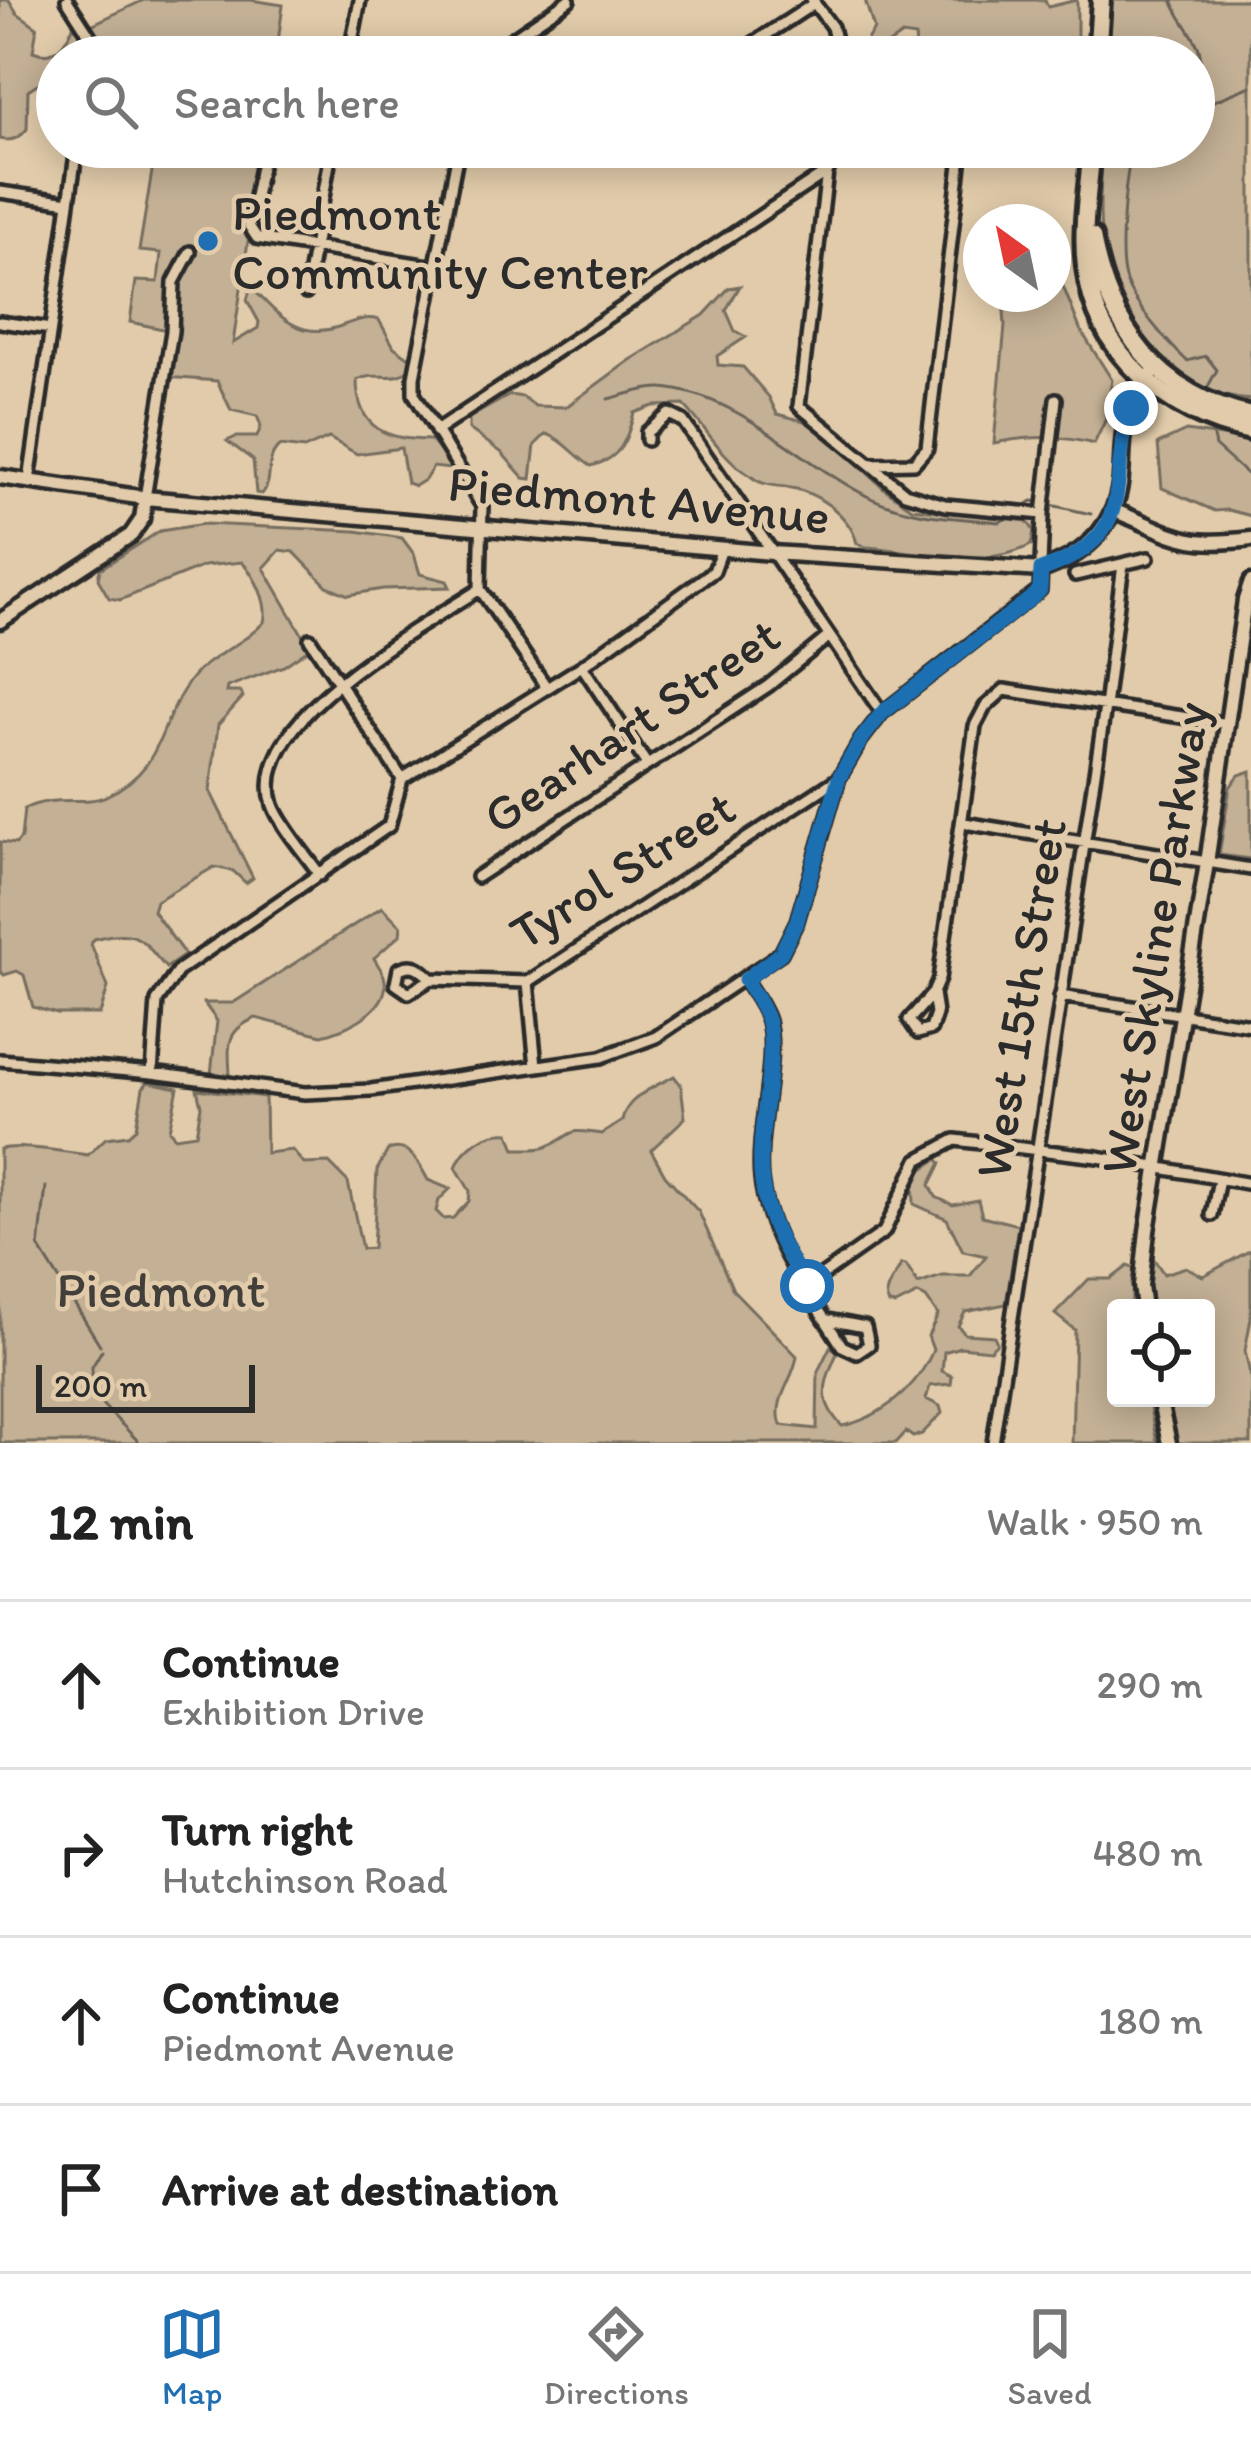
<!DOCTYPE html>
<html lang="en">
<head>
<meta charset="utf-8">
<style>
  body { margin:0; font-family:Itim,sans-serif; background:#f2f2f2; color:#222 }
  .controls { position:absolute; right:36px; bottom:36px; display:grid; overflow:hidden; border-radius:12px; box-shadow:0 6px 30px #0003 }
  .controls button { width:108px; height:108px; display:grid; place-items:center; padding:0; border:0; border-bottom:3px solid #e0e0e0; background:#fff; color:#222; font:60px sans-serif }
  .compass { position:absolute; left:963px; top:204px; width:108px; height:108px; border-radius:50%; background:#fff; box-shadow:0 6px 30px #0003; rotate:327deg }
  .scale { position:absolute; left:36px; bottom:30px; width:219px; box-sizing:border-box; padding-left:12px; border:6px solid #2b2b2b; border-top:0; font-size:33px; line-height:42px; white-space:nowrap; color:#2b2b2b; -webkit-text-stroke:9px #e1cbaa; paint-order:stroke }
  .stop { position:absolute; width:36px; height:36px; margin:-27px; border:9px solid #1f6fb2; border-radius:50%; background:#fff }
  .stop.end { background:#1f6fb2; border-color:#fff; box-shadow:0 3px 12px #0008 }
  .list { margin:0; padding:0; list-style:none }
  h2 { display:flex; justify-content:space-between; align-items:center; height:156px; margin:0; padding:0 48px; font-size:51px }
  h2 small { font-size:39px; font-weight:400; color:#767676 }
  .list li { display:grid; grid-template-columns:78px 1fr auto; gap:36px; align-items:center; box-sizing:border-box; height:168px; padding:0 48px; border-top:3px solid #e0e0e0 }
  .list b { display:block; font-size:45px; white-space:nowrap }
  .list p { margin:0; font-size:39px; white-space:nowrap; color:#767676 }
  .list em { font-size:39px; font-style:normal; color:#767676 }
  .icon { flex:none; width:66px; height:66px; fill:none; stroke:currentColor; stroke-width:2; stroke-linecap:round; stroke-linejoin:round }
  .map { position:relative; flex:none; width:1251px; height:1443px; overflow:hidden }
  .search { position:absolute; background:#fff; box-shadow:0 6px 30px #0003; left:36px; right:36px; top:36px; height:132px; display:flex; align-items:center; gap:30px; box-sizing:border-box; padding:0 42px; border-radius:66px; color:#767676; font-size:45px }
  .sheet { height:828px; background:#fff }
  nav { display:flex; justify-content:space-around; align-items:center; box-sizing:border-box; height:168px; border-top:3px solid #e0e0e0; background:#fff; font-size:33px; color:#767676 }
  nav a { display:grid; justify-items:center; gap:6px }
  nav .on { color:#1f6fb2 }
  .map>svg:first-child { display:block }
  .green { fill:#c3b095; stroke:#776e60; stroke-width:3 }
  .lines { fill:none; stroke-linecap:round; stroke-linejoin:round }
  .stream { stroke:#6b6459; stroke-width:3 }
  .street-casing { stroke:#2b2b2b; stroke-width:18 }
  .secondary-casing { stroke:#2b2b2b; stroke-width:21 }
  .highway-casing { stroke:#2b2b2b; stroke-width:26 }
  .street { stroke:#e1cbaa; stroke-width:9 }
  .secondary { stroke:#e1cbaa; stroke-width:12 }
  .highway { stroke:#e1cbaa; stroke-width:16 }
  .route { stroke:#1f6fb2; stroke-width:15 }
  .poi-dot { fill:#1f6fb2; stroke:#e1cbaa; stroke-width:4.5 }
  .labels { text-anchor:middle; stroke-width:9; stroke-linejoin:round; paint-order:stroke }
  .poi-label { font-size:51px; fill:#2b2b2b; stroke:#e1cbaa; text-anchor:start }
  .street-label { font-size:51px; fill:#2b2b2b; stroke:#e1cbaa }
  .park-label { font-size:51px; fill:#423f3b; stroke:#e1cbaa }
</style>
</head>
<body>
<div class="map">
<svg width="1251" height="1443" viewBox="0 0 1251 1443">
  <rect width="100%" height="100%" fill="#e1cbaa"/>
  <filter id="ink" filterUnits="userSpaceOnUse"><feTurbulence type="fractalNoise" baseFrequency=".00833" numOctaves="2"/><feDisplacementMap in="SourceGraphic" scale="24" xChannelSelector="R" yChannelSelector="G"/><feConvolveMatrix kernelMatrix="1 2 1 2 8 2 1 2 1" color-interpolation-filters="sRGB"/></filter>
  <g filter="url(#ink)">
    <!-- green -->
    <path class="green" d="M0 0H9L17 13 37 27 33 51C55 60 65 44 73 27L79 31 83 46 81 57H57V71L28 90 27 129C20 138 11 142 0 139Z
      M144 0H251L283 5 276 57H170L93 46 85 28Z
      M865 0H1045L1048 7 1077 0V57H917L915 37 902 35 871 56 864 44 874 29Z
      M1111 0H1251V400C1170 395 1112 320 1102 241 1098 210 1101 179 1103 147H1194V57H1108Z
      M156 147H262L233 343 258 328 259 322 247 300 251 287C277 313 298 342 341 326 355 321 365 316 379 320L394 347 414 361C401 388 379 369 357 380 357 430 388 440 431 440L452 466 450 469 433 467 425 480 415 486 407 483 401 448 357 454 329 438 304 449 280 446C263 460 275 479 262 494L256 493 253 460 227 441 236 437H257L261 426 257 416 231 410 217 381 165 377 172 331 130 322 136 281 158 282 161 253 139 251Z
      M1053 261 1080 329 1112 380 1105 421 1094 444C1059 435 1029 436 994 443L1005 326 1003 297 1005 294H1053Z
      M740 286 726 310 735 331 746 337 717 356 718 365 743 367 769 397 777 414 812 423 885 489 912 508 1027 521 1034 531 1031 545C984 570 917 550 866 547L857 543C849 514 815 490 785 487 770 485 761 485 749 475 720 455 707 429 684 405L653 406 634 413C627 440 621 459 591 466 576 457 562 438 546 434L535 445 531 479 524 478 501 452 469 429V418L510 395 523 397 535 406 566 407 629 361 704 315 729 288Z
      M1186 431 1251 440V516L1228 510 1215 511 1162 488 1158 444Z
      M204 524 356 531 402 538 414 554 420 574 447 581 450 587 383 589 348 595 327 586 294 552 280 550 264 568 310 648 284 666 227 687 226 692H241L243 697 218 725 210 791 253 878 246 883 233 871 214 867 156 901 153 911 185 955 166 968C141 939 139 927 94 939L91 944 108 987 100 1014H57L33 1007 24 975 17 971 4 975 0 971V842L16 844 21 838 24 809C53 794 84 806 106 796 164 769 156 730 186 686 206 655 242 647 264 622 269 603 255 576 242 562L204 566 120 600 109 598 98 579 100 569 160 531Z
      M1251 771V859L1219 855 1230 787 1239 775Z
      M382 907 401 926 400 935 374 958C377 964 382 970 384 976 394 1008 346 1030 322 1035L256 1018C224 1031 229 1047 230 1075L211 1074 217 1021 204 1003H233Z
      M674 1076 681 1085 685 1118 651 1150 665 1175 699 1212 733 1290 797 1356C794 1380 772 1400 781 1425L817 1429 818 1371 830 1347 838 1351C825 1381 816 1399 842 1426 881 1418 918 1387 933 1350L928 1336 938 1315 926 1298 918 1294 896 1305 889 1304C880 1290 896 1278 901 1264L906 1265 918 1284 942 1276H970L986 1256 963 1251 947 1219 914 1204 913 1181 917 1173 937 1159 941 1163 930 1185 936 1197 953 1205 978 1200 982 1216 1018 1225 1006 1304 965 1312 958 1326 965 1334 994 1336 997 1343 990 1350 960 1347 944 1352 942 1371 952 1376 951 1384 930 1386 926 1399 940 1406 942 1413 922 1434 913 1437 906 1432 896 1443H0V1149C20 1144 65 1152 88 1155L106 1138 128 1135 136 1128 143 1088 148 1082 178 1088 169 1130 175 1137 196 1134 201 1106 197 1089 265 1097 266 1153 292 1150 304 1164 329 1163 348 1182 362 1249 373 1248 377 1170 388 1150C410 1142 419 1164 428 1180L450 1189 439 1200 436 1211 444 1219 453 1218 469 1201 470 1191 456 1167C464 1146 487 1131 509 1133L515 1149C524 1149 538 1150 546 1147 576 1135 562 1127 602 1134L622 1121C626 1097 654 1087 674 1076Z
      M1251 1250V1318L1245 1351 1251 1379V1443H1177L1166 1398H1206V1308H1149V1261L1153 1258 1164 1274 1186 1267 1203 1276Z
      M1128 1266 1134 1269 1131 1308H1116V1398H1148L1157 1443H1072L1075 1330 1055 1314 1089 1279H1111Z"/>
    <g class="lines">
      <!-- stream -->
      <path class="stream" d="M1172 0C1186 36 1213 43 1194 86
        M1194 109 1251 86
        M1134 147C1125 168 1118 255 1125 278 1131 302 1169 344 1187 361L1206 356 1217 370 1206 390
        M608 399C625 395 646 387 662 388 742 395 803 466 873 499 912 517 958 518 1000 522L1005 519
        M1210 424 1215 446 1251 478
        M1051 505 1091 514
        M1020 509 1032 501 1040 502
        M46 1187 39 1247 100 1345
        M102 1350 92 1367V1394L138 1441"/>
      <!-- street casing -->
      <g class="street-casing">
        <path id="street" d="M67 0 92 39 91 57
          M812 0 832 27 839 57
          M349 57 360 0
          M485 57 569 0
          M732 57 815 3
          M265 147 249 226 257 238 435 267
          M459 147 414 377V394L482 506 480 589 547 688
          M830 147 799 406 905 493 945 505 1043 514
          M0 192 69 202
          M306 293 332 147
          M0 322 51 329
          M436 431 828 171
          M647 440V432L669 414 683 421 882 713
          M870 464 914 463 927 448 960 164
          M29 481 77 147
          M145 498 172 331 174 282 190 252
          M1075 575 1148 558
          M310 639 402 779
          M582 666 646 763
          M964 823 1251 869
          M320 875C307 856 280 825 273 805 245 719 423 627 480 589
          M477 877 768 686 828 637
          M431 979C420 968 414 962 399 969L396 984 409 993 431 979 528 982 839 778
          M745 980C753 993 764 1007 768 1021 778 1060 756 1131 761 1179 768 1240 810 1295 842 1346L857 1353 869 1345 865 1327 828 1320
          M528 982 536 1066
          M933 993 939 979 975 726 985 707 1004 690 1228 724
          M933 993 936 1014 931 1029 918 1033 909 1020Z
          M1060 996 1251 1025
          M0 1060 152 1073 305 1093 371 1090 601 1057 656 1037 781 953 797 921 839 778 861 740 882 713 1040 590 1043 514 1056 399
          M152 1073 157 1001 178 971 389 826 402 779 582 666 714 571 722 549
          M1212 1215 1219 1179
          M807 1286 884 1232 918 1160 955 1140 1098 1157 1251 1184
          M993 1443 1105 707 1123 564"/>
      </g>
      <!-- secondary casing -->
      <g class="secondary-casing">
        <path id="secondary" d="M0 477 145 498 772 553 1041 570C1083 556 1113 530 1120 485 1123 466 1121 446 1125 428 1130 406 1142 387 1155 369
          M1115 511C1176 535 1182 548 1251 539
          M0 621 131 535 142 519 145 498
          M1144 1308 1141 1286 1147 1231 1207 863 1245 600 1251 582
          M1159 1398 1169 1443"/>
      </g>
      <!-- highway casing -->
      <g class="highway-casing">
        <path id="highway" d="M1097 57 1101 0
          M1092 147C1089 186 1081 228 1086 267 1096 355 1168 414 1251 431
          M1092 237C1108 327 1158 395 1251 416"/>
      </g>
      <!-- street -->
      <use href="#street" class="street"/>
      <!-- secondary -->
      <use href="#secondary" class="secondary"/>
      <!-- highway -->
      <use href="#highway" class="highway"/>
    </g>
  </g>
  <g class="lines" filter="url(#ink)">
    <!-- route -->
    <path class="route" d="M807 1286C785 1252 767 1222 762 1182 755 1132 778 1064 768 1022 764 1007 753 993 745 980L781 953 797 921 839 778 861 740 882 713 1034 596 1040 590 1041 570C1141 536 1106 484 1131 408"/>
  </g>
  <!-- markers -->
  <circle class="poi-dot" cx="208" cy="241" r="12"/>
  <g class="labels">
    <!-- poi labels -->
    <g class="poi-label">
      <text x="232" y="230">Piedmont<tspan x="232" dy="59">Community Center</tspan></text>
    </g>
    <!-- street labels -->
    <g class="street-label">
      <text transform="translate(639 499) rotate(5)" y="18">Piedmont Avenue</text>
      <text transform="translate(631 725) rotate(-34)" y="18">Gearhart Street</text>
      <text transform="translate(622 869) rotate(-32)" y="18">Tyrol Street</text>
      <text transform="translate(1154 938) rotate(-81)" y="18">West Skyline Parkway</text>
      <text transform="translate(1020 998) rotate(-81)" y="18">West 15th Street</text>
    </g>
    <!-- park labels -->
    <g class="park-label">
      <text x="161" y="1307">Piedmont</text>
    </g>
  </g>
</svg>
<div class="controls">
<button><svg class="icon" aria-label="locate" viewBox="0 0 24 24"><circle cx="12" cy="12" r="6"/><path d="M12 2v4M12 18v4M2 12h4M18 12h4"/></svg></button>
</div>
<svg class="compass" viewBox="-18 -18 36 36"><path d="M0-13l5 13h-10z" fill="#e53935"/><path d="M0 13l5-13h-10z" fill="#767676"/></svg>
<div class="scale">200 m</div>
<div class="stop" style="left:807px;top:1286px"></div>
<div class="stop end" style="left:1131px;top:408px"></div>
<div class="search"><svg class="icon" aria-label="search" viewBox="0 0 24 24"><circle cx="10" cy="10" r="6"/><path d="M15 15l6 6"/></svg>Search here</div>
</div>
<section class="sheet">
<h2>12 min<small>Walk · 950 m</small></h2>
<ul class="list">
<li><svg class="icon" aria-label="ahead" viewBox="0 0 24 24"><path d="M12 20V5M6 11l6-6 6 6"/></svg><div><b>Continue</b><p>Exhibition Drive</p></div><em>290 m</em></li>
<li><svg class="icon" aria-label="right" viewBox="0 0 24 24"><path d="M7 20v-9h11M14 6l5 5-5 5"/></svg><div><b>Turn right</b><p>Hutchinson Road</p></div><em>480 m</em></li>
<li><svg class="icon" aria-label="ahead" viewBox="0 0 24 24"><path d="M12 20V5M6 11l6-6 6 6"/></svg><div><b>Continue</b><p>Piedmont Avenue</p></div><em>180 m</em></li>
<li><svg class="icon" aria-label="arrive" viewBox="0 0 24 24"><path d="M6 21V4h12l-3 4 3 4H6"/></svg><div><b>Arrive at destination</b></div></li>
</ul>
</section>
<nav>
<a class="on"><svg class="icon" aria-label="map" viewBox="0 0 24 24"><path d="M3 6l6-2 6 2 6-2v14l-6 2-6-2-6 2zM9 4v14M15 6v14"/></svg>Map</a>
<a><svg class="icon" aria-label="directions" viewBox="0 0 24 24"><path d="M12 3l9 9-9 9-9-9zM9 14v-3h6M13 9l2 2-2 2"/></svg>Directions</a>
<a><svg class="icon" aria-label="saved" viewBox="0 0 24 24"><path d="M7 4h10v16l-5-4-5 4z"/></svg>Saved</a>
</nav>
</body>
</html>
